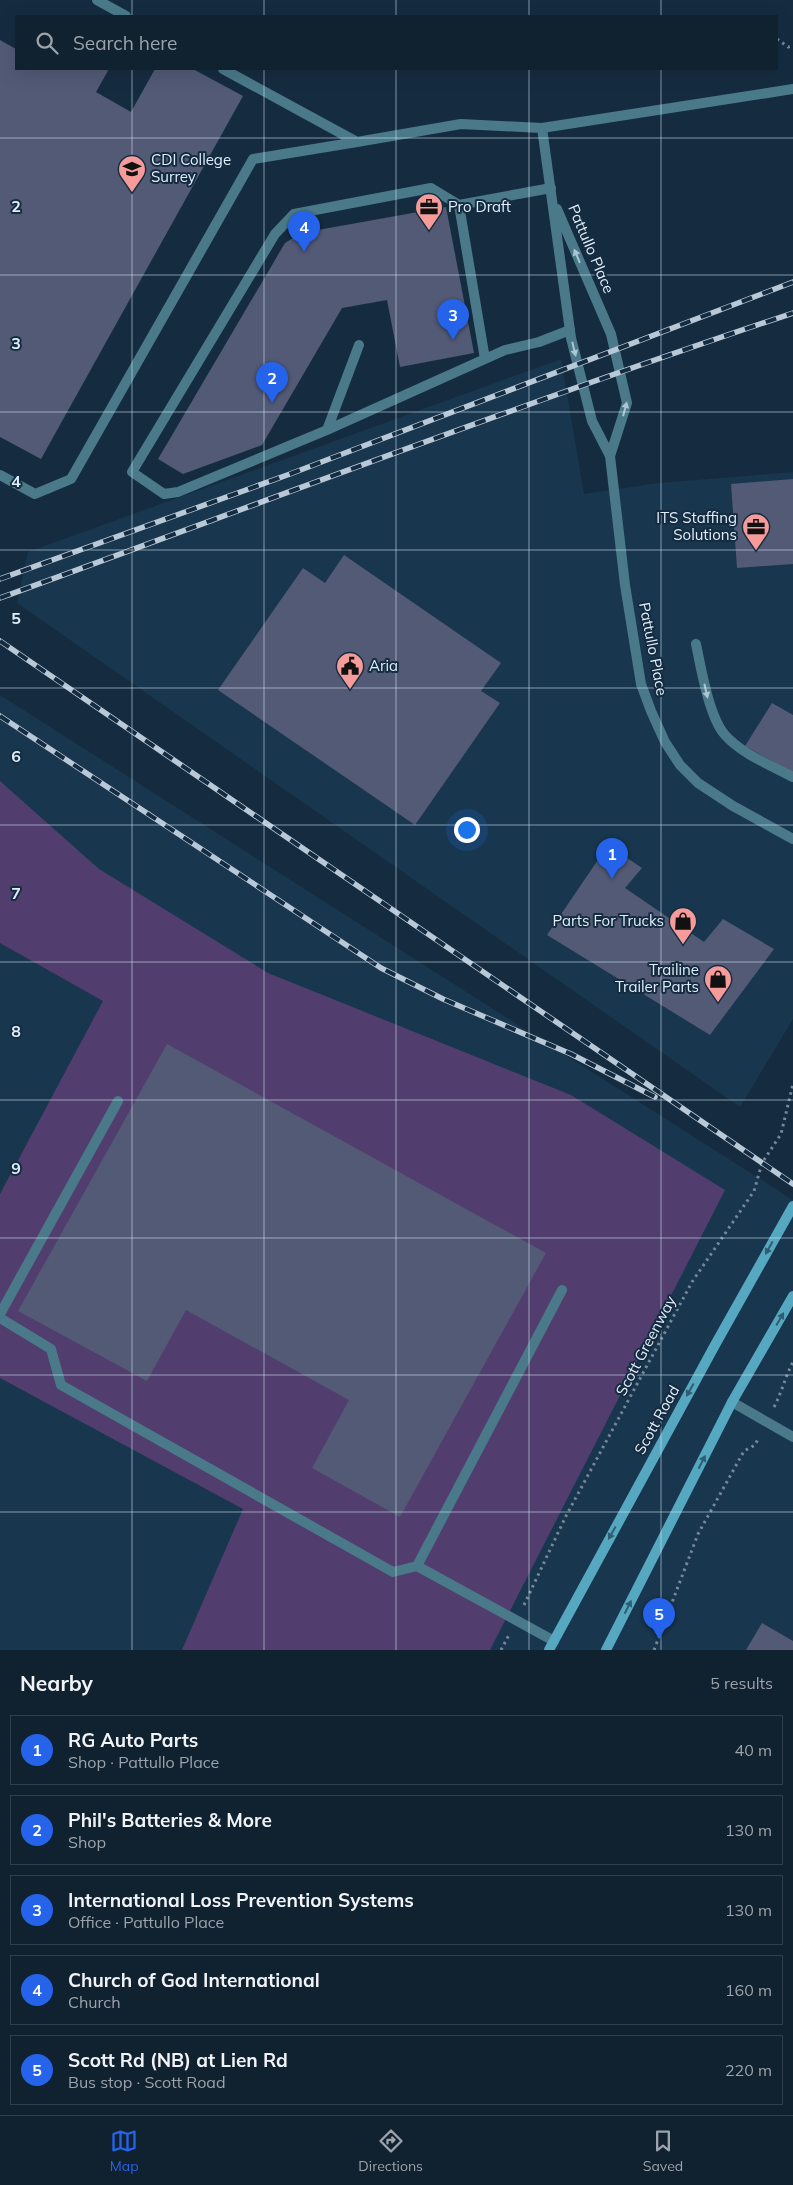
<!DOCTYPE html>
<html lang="en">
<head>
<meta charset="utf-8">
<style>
  body { margin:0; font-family:Mulish,sans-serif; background:#1e2e3c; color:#f1f3f6 }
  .you { position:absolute; left:466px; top:829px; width:18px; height:18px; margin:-12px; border:4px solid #fff; border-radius:50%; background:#1a73e8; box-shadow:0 0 0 8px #1a73e833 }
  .badge { display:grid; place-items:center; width:32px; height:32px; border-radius:50%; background:#2563eb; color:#fff; font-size:16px; font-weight:700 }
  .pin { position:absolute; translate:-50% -41px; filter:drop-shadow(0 1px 2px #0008) }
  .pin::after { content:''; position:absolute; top:26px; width:18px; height:15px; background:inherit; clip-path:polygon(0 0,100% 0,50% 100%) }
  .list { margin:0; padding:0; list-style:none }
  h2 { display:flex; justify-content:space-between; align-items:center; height:65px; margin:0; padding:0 20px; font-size:21px }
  h2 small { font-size:16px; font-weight:400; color:#9ca3ab }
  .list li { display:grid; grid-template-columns:32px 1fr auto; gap:15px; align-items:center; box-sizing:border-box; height:70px; margin:0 10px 10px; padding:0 10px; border:1px solid #303e4c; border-radius:0px }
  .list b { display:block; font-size:19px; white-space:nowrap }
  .list p { margin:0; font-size:16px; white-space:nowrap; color:#9ca3ab }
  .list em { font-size:16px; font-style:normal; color:#9ca3ab }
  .icon { flex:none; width:28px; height:28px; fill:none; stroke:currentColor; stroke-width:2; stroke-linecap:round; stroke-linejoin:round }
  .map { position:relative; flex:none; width:793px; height:1650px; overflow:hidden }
  .search { position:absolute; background:#102130; box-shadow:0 5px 20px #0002; left:15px; right:15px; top:15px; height:55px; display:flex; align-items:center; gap:12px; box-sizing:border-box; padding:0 18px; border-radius:0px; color:#9ca3ab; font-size:19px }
  .sheet { height:465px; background:#102130 }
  nav { display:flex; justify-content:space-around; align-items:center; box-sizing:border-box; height:70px; border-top:1px solid #303e4c; background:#102130; font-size:14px; color:#9ca3ab }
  nav a { display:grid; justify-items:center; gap:2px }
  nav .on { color:#2563eb }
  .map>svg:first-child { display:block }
  .built { fill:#18364e }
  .green { fill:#513e6f }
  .building { fill:#525a76 }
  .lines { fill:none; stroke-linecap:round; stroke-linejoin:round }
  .path { stroke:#758798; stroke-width:3; stroke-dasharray:2.5 4; stroke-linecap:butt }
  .lane { stroke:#4a7a8a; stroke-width:10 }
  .street { stroke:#4a7a8a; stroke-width:10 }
  .secondary { stroke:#56a8c0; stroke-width:10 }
  .rail-casing { stroke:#b8c8d7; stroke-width:5.5 }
  .rail { stroke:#152c40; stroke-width:4; stroke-dasharray:11; stroke-linecap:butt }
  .oneway { fill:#abc5d3 }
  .oneway2 { fill:#2f5e73 }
  .grid { fill:none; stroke:#dfedfb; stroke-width:1; stroke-opacity:0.55 }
  .labels { text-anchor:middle; stroke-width:4; stroke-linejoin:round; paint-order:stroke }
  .poi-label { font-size:15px; fill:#dfedfb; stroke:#152c40; text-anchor:start }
  .street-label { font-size:15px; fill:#dfedfb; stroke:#152c40 }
  .grid-label { font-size:16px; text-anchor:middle; font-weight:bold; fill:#dfedfb; stroke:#152c40; stroke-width:4; stroke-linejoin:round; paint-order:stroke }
</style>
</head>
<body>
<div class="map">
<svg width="793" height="1650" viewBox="0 0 793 1650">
  <rect width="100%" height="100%" fill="#152c40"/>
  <!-- built -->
  <path class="built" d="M561 359 584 494 659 483 793 472V1019L740 1107 17 603 28 552Z
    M0 695 793 1200V1650H0Z"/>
  <!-- green -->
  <path class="green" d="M0 781 99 869 268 973 571 1095 725 1190 490 1650H182L243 1509 0 1378V1194L103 1001 0 943Z"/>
  <!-- building -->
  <path class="building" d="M0 40 16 49V69H109L96 92 131 112 155 69H193L243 96 41 459 0 437Z
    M446 207 474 353 400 367 387 300 342 308 262 445 183 474 158 459 285 243 301 233Z
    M793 479V564L737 568 731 484Z
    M344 555 501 663 481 691 500 703 415 825 218 690 303 568 325 583Z
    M772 703 793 715V773L745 746Z
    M608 845 642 868 625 888 704 942 723 919 774 949 710 1035 547 935Z
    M167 1044 546 1253 400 1517 312 1468 349 1400 186 1310 147 1381 18 1311Z
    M762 1623 793 1641V1650H746Z"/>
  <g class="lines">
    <!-- path -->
    <path class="path" d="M777 39 788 47 793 46
      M774 1407C782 1392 785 1377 793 1362
      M524 1605 566 1516 692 1282 754 1191 762 1163 781 1134 793 1084
      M501 1650 509 1635
      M654 1650 698 1534 744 1451 755 1445 759 1437"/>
    <!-- lane -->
    <path class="lane" d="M97 0 126 16
      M223 69 357 142 461 124 542 128
      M551 188 459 205 431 188 294 214 275 234 132 472 164 494 178 492 327 430 505 350 539 342 570 330
      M459 205 485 359
      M327 430 359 345
      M0 475 35 494 71 479 253 159 357 142
      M696 644C701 668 709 717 725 735 742 754 770 765 793 777
      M0 1314 118 1101
      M0 1318 51 1349 61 1385 393 1572 417 1566 554 1641
      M417 1566 562 1290"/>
    <!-- street -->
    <path class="street" d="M793 89 542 128 571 338 592 421 610 456 625 585 641 684 651 711 665 742 680 765 698 783 733 806 793 839
      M557 209 611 334 627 403 610 456
      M732 1402 793 1437"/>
    <!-- secondary -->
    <path class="secondary" d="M549 1650 715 1345 793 1206
      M606 1650 732 1402 793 1296"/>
    <!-- rail casing -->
    <g class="rail-casing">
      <path id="rail" d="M0 579 290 474 793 282
        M0 598C264 502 526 402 793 313
        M0 641 793 1184
        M0 716 381 968 443 999 571 1054 655 1097"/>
    </g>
    <!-- rail -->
    <use href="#rail" class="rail"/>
  </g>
  <!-- one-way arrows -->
  <defs><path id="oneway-solid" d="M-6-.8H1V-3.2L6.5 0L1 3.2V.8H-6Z" transform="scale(1.25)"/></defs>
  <g class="oneway">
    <use href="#oneway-solid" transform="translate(577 256) rotate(-113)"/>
    <use href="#oneway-solid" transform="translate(574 349) rotate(76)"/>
    <use href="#oneway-solid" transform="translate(625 409) rotate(-75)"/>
    <use href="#oneway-solid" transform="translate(706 691) rotate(77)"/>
  </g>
  <g class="oneway2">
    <use href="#oneway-solid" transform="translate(769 1248) rotate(119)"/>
    <use href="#oneway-solid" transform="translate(780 1319) rotate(-60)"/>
    <use href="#oneway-solid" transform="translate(690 1390) rotate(119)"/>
    <use href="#oneway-solid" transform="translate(702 1462) rotate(-63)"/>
    <use href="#oneway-solid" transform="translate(612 1533) rotate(119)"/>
    <use href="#oneway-solid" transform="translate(628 1607) rotate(-63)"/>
  </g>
  <!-- grid -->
  <path class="grid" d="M132 0V16M264 0V16M396 0V16M529 0V16M661 0V16M132 69V1650M264 69V1650M396 69V1650M529 69V1650M661 69V1650M0 138H793M0 275H793M0 412H793M0 550H793M0 688H793M0 825H793M0 962H793M0 1100H793M0 1238H793M0 1375H793M0 1512H793"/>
  <!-- icons -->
  <defs>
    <g id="university-pin" transform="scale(1.4375)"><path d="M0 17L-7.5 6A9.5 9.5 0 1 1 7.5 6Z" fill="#f59b99" stroke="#152c40"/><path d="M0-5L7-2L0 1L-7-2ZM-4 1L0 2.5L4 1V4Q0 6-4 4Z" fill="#111"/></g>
    <g id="office-pin" transform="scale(1.4375)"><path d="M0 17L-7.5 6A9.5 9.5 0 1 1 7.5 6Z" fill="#f59b99" stroke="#152c40"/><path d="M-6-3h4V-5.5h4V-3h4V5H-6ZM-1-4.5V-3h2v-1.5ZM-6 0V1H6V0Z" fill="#111"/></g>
    <g id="civic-pin" transform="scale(1.4375)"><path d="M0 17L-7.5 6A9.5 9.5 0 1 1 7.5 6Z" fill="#f59b99" stroke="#152c40"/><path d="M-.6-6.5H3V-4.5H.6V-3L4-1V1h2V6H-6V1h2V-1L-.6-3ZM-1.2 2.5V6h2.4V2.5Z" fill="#111"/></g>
    <g id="shop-pin" transform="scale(1.4375)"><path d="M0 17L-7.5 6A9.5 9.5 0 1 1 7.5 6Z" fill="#f59b99" stroke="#152c40"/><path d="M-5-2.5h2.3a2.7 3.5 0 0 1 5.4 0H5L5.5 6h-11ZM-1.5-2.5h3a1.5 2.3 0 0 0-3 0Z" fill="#111"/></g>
  </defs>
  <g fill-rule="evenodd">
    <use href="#university-pin" x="132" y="169"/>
    <use href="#office-pin" x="429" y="207"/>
    <use href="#office-pin" x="756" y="527"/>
    <use href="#civic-pin" x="350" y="666"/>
    <use href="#shop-pin" x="683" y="921"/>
    <use href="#shop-pin" x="718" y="979"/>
  </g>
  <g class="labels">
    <!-- poi labels -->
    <g class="poi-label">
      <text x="151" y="165">CDI College<tspan x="151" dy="17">Surrey</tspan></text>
      <text x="448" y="212">Pro Draft</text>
      <text x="737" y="523" text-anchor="end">ITS Staffing<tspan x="737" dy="17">Solutions</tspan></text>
      <text x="369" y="671">Aria</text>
      <text x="664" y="926" text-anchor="end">Parts For Trucks</text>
      <text x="699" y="975" text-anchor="end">Trailine<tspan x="699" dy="17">Trailer Parts</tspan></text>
    </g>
    <!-- street labels -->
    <g class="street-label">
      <text transform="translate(591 249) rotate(67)" y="5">Pattullo Place</text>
      <text transform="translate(653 649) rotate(79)" y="5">Pattullo Place</text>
      <text transform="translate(646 1346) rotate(-62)" y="5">Scott Greenway</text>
      <text transform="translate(657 1420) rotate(-61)" y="5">Scott Road</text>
    </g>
  </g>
  <g class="grid-label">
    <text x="16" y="212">2</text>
    <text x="16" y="349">3</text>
    <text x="16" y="487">4</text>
    <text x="16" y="624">5</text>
    <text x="16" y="762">6</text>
    <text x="16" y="899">7</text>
    <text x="16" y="1037">8</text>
    <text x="16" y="1174">9</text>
  </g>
</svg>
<div class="you"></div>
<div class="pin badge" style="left:612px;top:879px">1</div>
<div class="pin badge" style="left:272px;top:403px">2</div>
<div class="pin badge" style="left:453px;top:340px">3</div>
<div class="pin badge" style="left:304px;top:252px">4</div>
<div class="pin badge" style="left:659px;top:1639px">5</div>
<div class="search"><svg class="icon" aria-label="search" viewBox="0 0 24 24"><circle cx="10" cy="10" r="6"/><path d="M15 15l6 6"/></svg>Search here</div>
</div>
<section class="sheet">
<h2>Nearby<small>5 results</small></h2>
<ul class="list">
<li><span class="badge">1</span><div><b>RG Auto Parts</b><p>Shop · Pattullo Place</p></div><em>40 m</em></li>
<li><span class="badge">2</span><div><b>Phil's Batteries &amp; More</b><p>Shop</p></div><em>130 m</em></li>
<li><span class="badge">3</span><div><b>International Loss Prevention Systems</b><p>Office · Pattullo Place</p></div><em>130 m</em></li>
<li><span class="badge">4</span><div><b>Church of God International</b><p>Church</p></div><em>160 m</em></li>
<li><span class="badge">5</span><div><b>Scott Rd (NB) at Lien Rd</b><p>Bus stop · Scott Road</p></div><em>220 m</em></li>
</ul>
</section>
<nav>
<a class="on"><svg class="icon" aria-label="map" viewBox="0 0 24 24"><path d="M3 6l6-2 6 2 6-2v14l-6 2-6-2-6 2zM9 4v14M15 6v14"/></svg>Map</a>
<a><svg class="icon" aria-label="directions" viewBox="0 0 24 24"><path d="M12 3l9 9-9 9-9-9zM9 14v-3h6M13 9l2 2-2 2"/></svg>Directions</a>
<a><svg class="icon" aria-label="saved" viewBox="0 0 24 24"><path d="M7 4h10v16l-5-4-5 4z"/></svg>Saved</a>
</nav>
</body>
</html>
